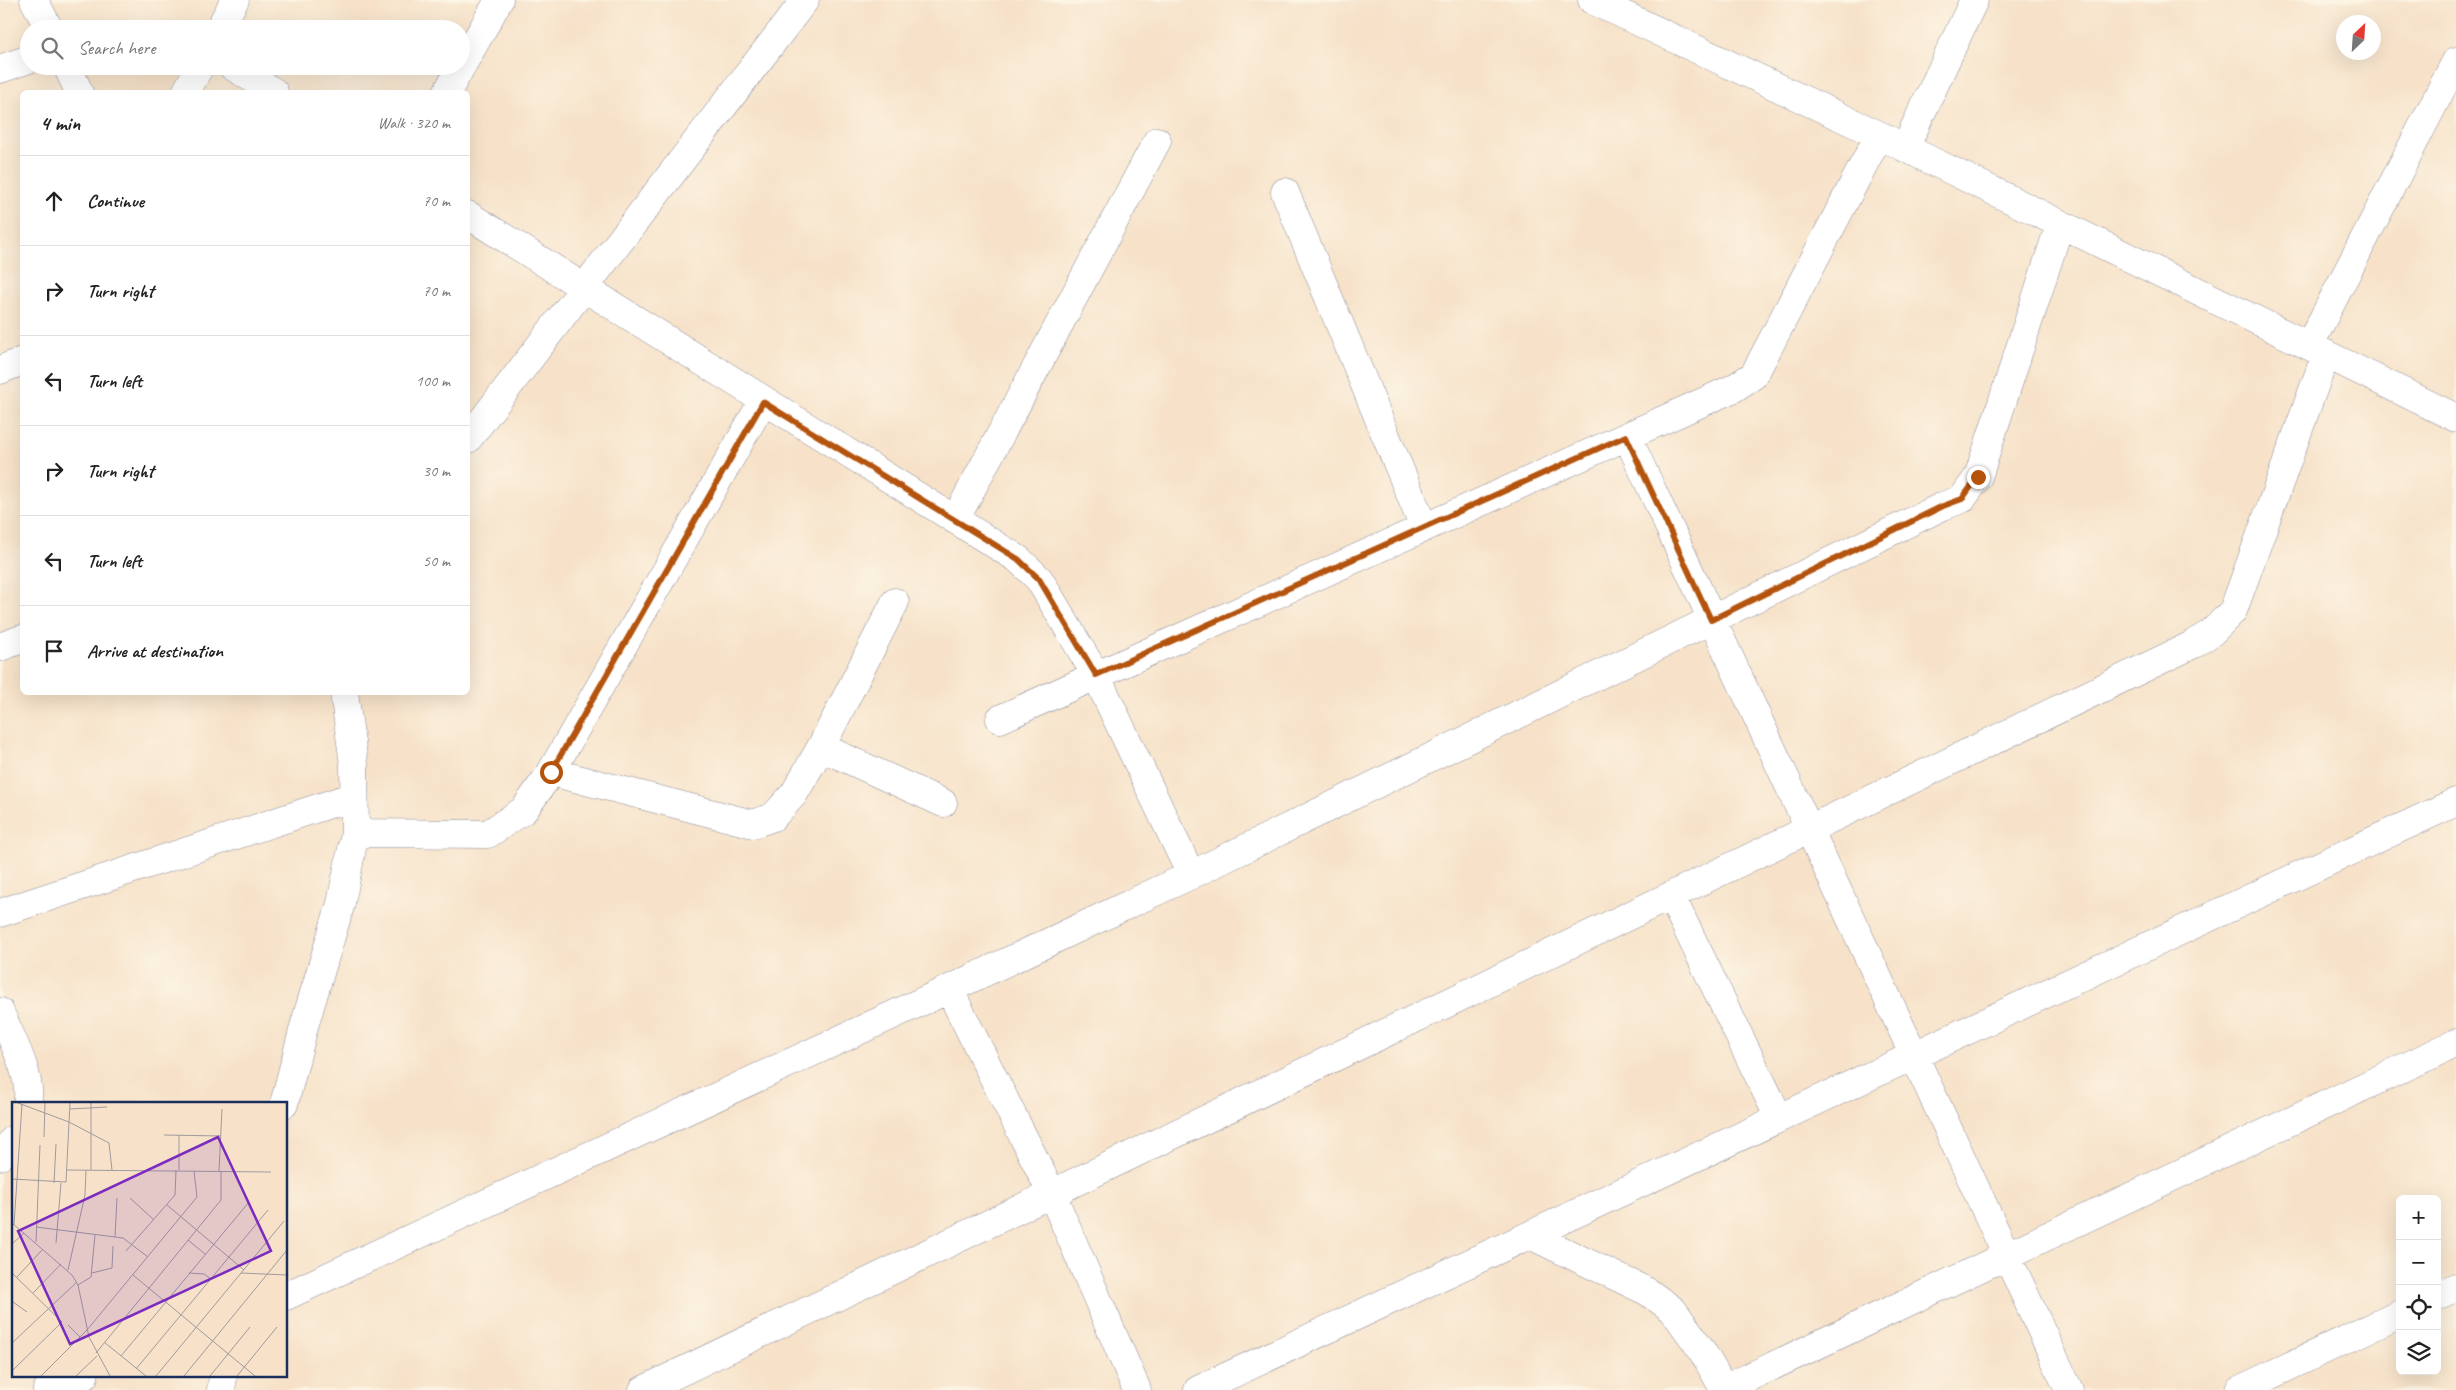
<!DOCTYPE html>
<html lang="en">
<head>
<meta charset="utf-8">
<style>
  body { margin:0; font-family:Caveat,sans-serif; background:#f6f6f6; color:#222 }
  .controls { position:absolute; right:15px; bottom:15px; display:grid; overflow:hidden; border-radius:8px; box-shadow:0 5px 20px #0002 }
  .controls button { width:45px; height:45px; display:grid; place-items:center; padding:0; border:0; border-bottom:1px solid #e0e0e0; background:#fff; color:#222; font:25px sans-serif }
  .compass { position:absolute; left:2336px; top:15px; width:45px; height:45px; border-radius:50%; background:#fff; box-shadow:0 5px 20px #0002; rotate:25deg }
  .stop { position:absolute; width:15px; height:15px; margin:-11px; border:4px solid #b45309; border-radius:50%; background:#fff }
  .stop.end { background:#b45309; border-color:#fff; box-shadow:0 1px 5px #0008 }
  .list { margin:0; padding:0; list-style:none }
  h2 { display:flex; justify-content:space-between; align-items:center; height:65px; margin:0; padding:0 20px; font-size:21px }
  h2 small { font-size:16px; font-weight:400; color:#767676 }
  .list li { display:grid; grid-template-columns:32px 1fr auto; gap:15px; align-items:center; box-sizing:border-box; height:90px; padding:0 20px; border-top:1px solid #e0e0e0 }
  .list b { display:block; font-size:19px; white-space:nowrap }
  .list em { font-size:16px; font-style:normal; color:#767676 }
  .icon { flex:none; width:28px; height:28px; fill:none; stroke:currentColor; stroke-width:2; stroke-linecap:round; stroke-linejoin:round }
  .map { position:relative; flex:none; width:2456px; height:1390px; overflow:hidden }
  .search { position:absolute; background:#fff; box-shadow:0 5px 20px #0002; left:20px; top:20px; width:450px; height:55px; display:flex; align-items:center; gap:12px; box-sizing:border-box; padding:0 18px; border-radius:28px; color:#767676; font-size:19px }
  .panel { position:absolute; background:#fff; box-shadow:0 5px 20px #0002; left:20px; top:90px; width:450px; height:605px; border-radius:8px }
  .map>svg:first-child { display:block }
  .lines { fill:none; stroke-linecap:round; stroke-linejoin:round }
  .street-casing { stroke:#898894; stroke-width:29 }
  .street { stroke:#fff; stroke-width:28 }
  .route { stroke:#b45309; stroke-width:6 }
  .inset-road { fill:none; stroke:#9f9a9e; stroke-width:1 }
  .view { fill:#7b2cbf; fill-opacity:0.15; stroke:#7b2cbf; stroke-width:2.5 }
  .inset-edge { fill:none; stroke:#1b2f5e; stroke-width:2.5 }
</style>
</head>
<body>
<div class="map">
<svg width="2456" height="1390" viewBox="0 0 2456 1390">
  <rect width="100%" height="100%" fill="#fcf5e5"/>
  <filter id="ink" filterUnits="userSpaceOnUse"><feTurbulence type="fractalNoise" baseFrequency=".02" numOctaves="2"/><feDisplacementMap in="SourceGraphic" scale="10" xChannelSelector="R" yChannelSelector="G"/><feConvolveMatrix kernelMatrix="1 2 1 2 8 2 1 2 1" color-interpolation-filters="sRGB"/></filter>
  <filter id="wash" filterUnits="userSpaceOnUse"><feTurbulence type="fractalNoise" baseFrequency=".0096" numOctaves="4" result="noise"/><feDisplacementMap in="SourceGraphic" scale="20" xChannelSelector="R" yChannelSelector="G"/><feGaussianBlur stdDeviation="1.12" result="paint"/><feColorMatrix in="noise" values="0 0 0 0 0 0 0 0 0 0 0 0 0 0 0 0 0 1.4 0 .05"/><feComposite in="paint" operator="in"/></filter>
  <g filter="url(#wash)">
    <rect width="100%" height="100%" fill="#f7e2c9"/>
  </g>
  <g filter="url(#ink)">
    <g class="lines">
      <!-- street casing -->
      <g class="street-casing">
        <path id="street" d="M34 0 49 29
          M1592 0 1879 135 2456 418
          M219 29 235 0
          M67 66 79 92
          M232 66 274 92
          M0 69 29 59
          M186 92 200 66
          M447 92 499 0
          M1905 148 1974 0
          M1285 192 1424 528
          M468 215 1018 559 1039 579 1096 675 1191 875
          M2309 346 2456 61
          M0 370 22 361
          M1627 436 2069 1390
          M468 439 805 0
          M955 520 1157 141
          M0 647 22 639
          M1000 719 1734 388 1754 375 1879 135
          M821 747 943 803
          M551 772 753 824 773 817 794 794 821 747 895 602
          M355 833 488 834 524 810 551 772 763 401
          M1671 896 1779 1118
          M0 913 354 796
          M949 989 1052 1194 1137 1390
          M0 1012C10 1036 34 1078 27 1104
          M284 1104 305 1023 341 903 355 833 354 764 344 692
          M0 1156 14 1139
          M1530 1235 1648 1292 1673 1310 1701 1349 1724 1389
          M286 1296 962 983 1191 875 1943 506 1962 499 1978 477 2060 224
          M2437 1296 2456 1287
          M47 1390 84 1376
          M221 1390 223 1376
          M643 1390 2194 644 2212 632 2233 611 2326 354
          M1198 1390 2456 802
          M1722 1390 2456 1043
          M2239 1390 2400 1314"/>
      </g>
      <!-- street -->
      <use href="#street" class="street"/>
    </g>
  </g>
  <g class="lines" filter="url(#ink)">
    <!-- route -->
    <path class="route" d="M551 772 763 402 1018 559 1039 579 1096 675 1626 436 1711 620 1943 506 1962 499 1978 477"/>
  </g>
  <!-- overview -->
  <g transform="translate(12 1102)">
    <rect width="275" height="275" fill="#f7e2c9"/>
    <path class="inset-road" d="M6 1 57 20 97 41 100 68M79 1V68M58 7 95 5M152 33 209 34M167 33V68M32 35 33 1M55 68 259 70M207 69 210 7M0 77 54 80 58 1M42 81 44 42M118 96 142 118M155 103 232 168M0 121 60 173 66 183 77 235 98 274M2 123 10 2M24 125 111 136 136 155M103 135 105 96M176 138 193 152M24 140 28 43M44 141 49 81M0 142 12 131M114 149 163 93 164 68M56 168 73 93 74 68M0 171 50 220 0 269M80 171 100 166 101 144M177 171 192 172 199 177M229 171 275 173M121 173 243 274M5 175 31 147M66 183 79 175 83 133M21 191 49 162M1 200 15 210M56 223 68 235M92 240 134 274M0 241 65 180M84 251 209 98V69M109 254 237 100M124 267 256 108M29 274 75 228 185 95 182 69M64 274 85 254M144 274 272 119M172 274 275 148M198 274 238 225M225 274 265 225"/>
    <path class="view" d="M206 35 259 149 58 242 6 129Z"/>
    <rect width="275" height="275" class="inset-edge"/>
  </g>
</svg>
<div class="controls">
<button>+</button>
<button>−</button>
<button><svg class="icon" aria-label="locate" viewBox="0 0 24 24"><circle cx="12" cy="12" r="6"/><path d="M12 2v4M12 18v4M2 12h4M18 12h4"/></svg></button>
<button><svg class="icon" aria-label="layers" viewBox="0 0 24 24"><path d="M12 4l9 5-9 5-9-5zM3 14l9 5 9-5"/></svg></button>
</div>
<svg class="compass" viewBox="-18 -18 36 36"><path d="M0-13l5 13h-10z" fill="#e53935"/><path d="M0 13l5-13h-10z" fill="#767676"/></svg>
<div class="stop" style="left:551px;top:772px"></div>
<div class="stop end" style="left:1978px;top:477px"></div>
<div class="search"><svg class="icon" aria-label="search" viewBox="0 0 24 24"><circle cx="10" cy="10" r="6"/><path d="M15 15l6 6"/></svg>Search here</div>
<section class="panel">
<h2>4 min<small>Walk · 320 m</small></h2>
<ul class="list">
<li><svg class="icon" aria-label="ahead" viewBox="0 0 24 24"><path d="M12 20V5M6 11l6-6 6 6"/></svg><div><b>Continue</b></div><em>70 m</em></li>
<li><svg class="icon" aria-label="right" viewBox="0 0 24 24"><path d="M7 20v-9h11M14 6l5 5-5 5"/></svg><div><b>Turn right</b></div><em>70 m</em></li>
<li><svg class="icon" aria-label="left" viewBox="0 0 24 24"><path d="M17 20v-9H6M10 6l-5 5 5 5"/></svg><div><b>Turn left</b></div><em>100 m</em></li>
<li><svg class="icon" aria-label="right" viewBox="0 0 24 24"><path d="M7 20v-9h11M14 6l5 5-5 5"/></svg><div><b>Turn right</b></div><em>30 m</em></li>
<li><svg class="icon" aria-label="left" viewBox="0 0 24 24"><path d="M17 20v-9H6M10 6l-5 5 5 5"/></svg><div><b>Turn left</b></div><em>50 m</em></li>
<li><svg class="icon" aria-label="arrive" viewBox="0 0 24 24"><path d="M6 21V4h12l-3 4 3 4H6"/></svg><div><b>Arrive at destination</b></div></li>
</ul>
</section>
</div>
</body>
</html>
